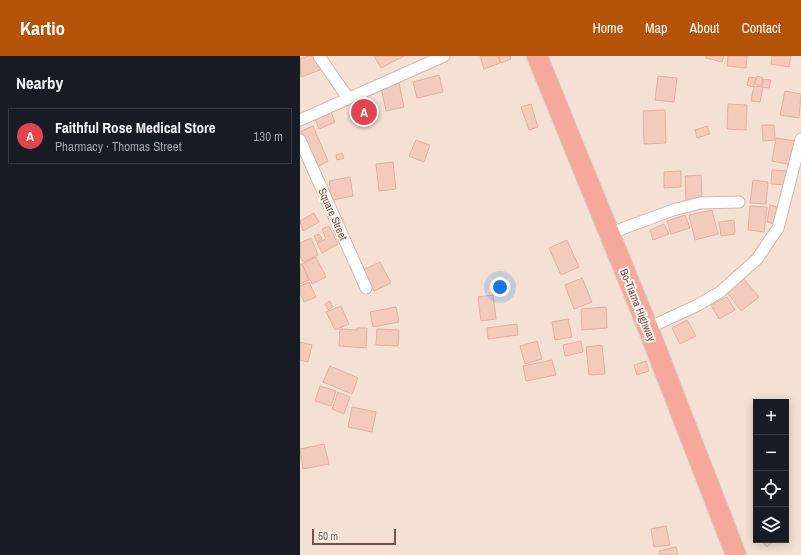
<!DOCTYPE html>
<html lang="en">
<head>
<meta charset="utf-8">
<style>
  body { margin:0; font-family:"Archivo Narrow",sans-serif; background:#242831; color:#f1f3f6 }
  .controls { position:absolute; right:12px; bottom:12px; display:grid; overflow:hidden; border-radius:0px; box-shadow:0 2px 10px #0003 }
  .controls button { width:36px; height:36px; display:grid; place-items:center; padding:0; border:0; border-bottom:1px solid #363941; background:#171b24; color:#f1f3f6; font:20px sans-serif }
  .scale { position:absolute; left:12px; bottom:10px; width:84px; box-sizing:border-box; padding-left:4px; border:2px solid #76544a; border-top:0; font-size:11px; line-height:14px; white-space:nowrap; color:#76544a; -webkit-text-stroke:3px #fff5ec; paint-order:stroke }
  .you { position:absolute; left:200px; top:231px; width:14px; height:14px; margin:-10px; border:3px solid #fff; border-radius:50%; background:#1a73e8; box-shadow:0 0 0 6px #1a73e833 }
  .badge { display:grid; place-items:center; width:26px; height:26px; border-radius:50%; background:#b45309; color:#fff; font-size:13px; font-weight:700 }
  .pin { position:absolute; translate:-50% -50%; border:2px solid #fff; box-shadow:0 1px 4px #0006 }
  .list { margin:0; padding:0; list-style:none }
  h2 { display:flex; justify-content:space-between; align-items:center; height:52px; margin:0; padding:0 16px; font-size:17px }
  h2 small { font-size:13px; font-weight:400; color:#9ea1a6 }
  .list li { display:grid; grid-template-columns:26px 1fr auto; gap:12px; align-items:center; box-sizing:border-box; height:56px; margin:0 8px 8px; padding:0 8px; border:1px solid #363941; border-radius:0px }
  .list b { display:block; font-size:15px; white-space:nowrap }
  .list p { margin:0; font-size:13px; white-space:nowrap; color:#9ea1a6 }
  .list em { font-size:13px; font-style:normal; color:#9ea1a6 }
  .icon { flex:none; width:22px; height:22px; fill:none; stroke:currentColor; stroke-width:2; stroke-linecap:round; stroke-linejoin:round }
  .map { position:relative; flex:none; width:501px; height:499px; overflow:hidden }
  header { display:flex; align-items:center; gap:24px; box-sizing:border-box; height:56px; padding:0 20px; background:#b45309; color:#fff }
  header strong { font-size:19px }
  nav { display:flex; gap:22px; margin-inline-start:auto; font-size:14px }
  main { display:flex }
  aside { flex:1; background:#171b24 }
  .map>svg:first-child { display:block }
  .residential { fill:#f4e1d4; fill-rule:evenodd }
  .building { fill:#f2cbbd; stroke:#e5af9d }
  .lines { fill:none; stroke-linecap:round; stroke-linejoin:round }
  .street-casing { stroke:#d0b9ae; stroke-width:13 }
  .highway-casing { stroke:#d9cfcc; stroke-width:22 }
  .street { stroke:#fff; stroke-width:11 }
  .highway { stroke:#f7a89c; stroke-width:20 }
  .labels { text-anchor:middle; stroke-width:4; stroke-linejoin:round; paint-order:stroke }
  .street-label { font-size:11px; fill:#76544a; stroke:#fff5ec }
</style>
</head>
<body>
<header>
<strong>Kartio</strong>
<nav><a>Home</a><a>Map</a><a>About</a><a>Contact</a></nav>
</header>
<main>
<aside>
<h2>Nearby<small></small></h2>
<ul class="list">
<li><span class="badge" style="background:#e0444e">A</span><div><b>Faithful Rose Medical Store</b><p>Pharmacy · Thomas Street</p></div><em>130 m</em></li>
</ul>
</aside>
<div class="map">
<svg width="501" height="499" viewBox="0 0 501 499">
  <rect width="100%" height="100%" fill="#fcf0e6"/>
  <!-- residential -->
  <path class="residential" d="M0 0H501V499H0ZM456 346H486V484H456Z"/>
  <!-- building -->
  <path class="building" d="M8 0H14L20 14 1 21 0 3Z
    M74 0H104L81 12Z
    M180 0H198L200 7 184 13Z
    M199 0H210L211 3 201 7Z
    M406 0H424L422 6 406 2Z
    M428 0H447L446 12 427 10Z
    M472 0H491L489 11 471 8Z
    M139 19 143 36 117 42 113 26Z
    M358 20 377 22 374 46 355 44Z
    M457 20 463 22 461 30 455 28Z
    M449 21 456 22 453 31 447 29Z
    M464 23 471 24 469 32 462 31Z
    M99 27 104 51 86 55 81 31Z
    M454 30 463 31 460 46 451 45Z
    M485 35 501 38 499 62 480 59Z
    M65 45 70 55 59 61 53 50Z
    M231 48 238 71 229 74 221 51Z
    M428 48 447 49 446 74 427 73Z
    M30 54 35 66 19 73 14 60Z
    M365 54 366 87 344 88 343 55Z
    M462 69H474L475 84 463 85Z
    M13 70 28 105 17 111 1 75Z
    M407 70 410 78 397 82 395 74Z
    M476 82 496 85 492 109 472 105Z
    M116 84 130 89 124 106 109 100Z
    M42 97 44 102 37 104 36 99Z
    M93 106 96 133 79 135 76 108Z
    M472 114 490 115 488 129 471 128Z
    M381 115V131L364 132V116Z
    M401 119 402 144 386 145 385 120Z
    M50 121 53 140 32 144 29 125Z
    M453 124 468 126 466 148 450 147Z
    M470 149 482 152 478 169 467 166Z
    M450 150 467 151 464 176 448 174Z
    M412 154 418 178 395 184 389 159Z
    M14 157 19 166 3 175 0 165Z
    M385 159 390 172 371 178 367 165Z
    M434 164 435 178 421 180 419 166Z
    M364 168 369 178 353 184 350 174Z
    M29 170 38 188 22 197 17 187 26 183 22 173Z
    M19 178 22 183 17 186 14 180Z
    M11 182 18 199 3 206 0 200V187Z
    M267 184 279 211 261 219 249 192Z
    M16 201 26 221 12 228 2 208Z
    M80 206 91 227 74 235 63 214Z
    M2 208 9 224 0 228V209Z
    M282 222 292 246 274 253 265 229Z
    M443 222 459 241 441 255 426 235Z
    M9 226 16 241 4 246 0 237V230Z
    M193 239 196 263 181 265 178 241Z
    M427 241 435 254 419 263 411 249Z
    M30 245 33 251 28 254 25 248Z
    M41 250 49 268 35 274 26 256Z
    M96 251 99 266 73 271 70 256Z
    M306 251 307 272 282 274 281 253Z
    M268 263 272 281 255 284 252 266Z
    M387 264 396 280 380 288 372 272Z
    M217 268 218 279 188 283 187 272Z
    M57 272H67L66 292 39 290 40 273 57 274Z
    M77 273 99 274 98 290 76 289Z
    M237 285 242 303 225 308 220 290Z
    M281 285 283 296 265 300 263 289Z
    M0 286 12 289 8 306 0 304Z
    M302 289 305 318 289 319 286 291Z
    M252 304 256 319 226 325 223 310Z
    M346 305 349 315 337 319 334 309Z
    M30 310 58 322 52 338 23 326Z
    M20 330 36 335 31 350 15 345Z
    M38 336 50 341 44 358 32 353Z
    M52 351 76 356 72 376 48 371Z
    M24 388 29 408 3 413 0 393Z
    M366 470 370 489 354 491 351 473Z
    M460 484H475L467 491Z
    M376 491 378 499H360L359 495Z"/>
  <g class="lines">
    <!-- street casing -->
    <g class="street-casing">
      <path id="street" d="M19 0 48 42
        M0 64 144 0
        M0 84 66 232
        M308 178 373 154 400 147 439 146
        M348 272 398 249 420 236 457 203 478 172 501 83"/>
    </g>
    <!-- highway casing -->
    <g class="highway-casing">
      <path id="highway" d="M237 0 348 272 436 499"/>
    </g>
    <!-- street -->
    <use href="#street" class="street"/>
    <!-- highway -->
    <use href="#highway" class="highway"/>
  </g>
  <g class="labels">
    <!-- street labels -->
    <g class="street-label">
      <text transform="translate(33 158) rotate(66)" y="4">Square Street</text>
      <text transform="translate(338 249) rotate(68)" y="4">Bo-Tiama Highway</text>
    </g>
  </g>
</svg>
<div class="controls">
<button>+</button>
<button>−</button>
<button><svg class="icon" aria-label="locate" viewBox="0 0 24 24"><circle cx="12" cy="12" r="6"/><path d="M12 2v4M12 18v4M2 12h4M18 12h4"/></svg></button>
<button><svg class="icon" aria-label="layers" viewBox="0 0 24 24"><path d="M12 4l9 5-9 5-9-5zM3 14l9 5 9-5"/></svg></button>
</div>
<div class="scale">50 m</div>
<div class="you"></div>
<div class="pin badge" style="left:64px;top:56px;background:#e0444e">A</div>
</div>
</main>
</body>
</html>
